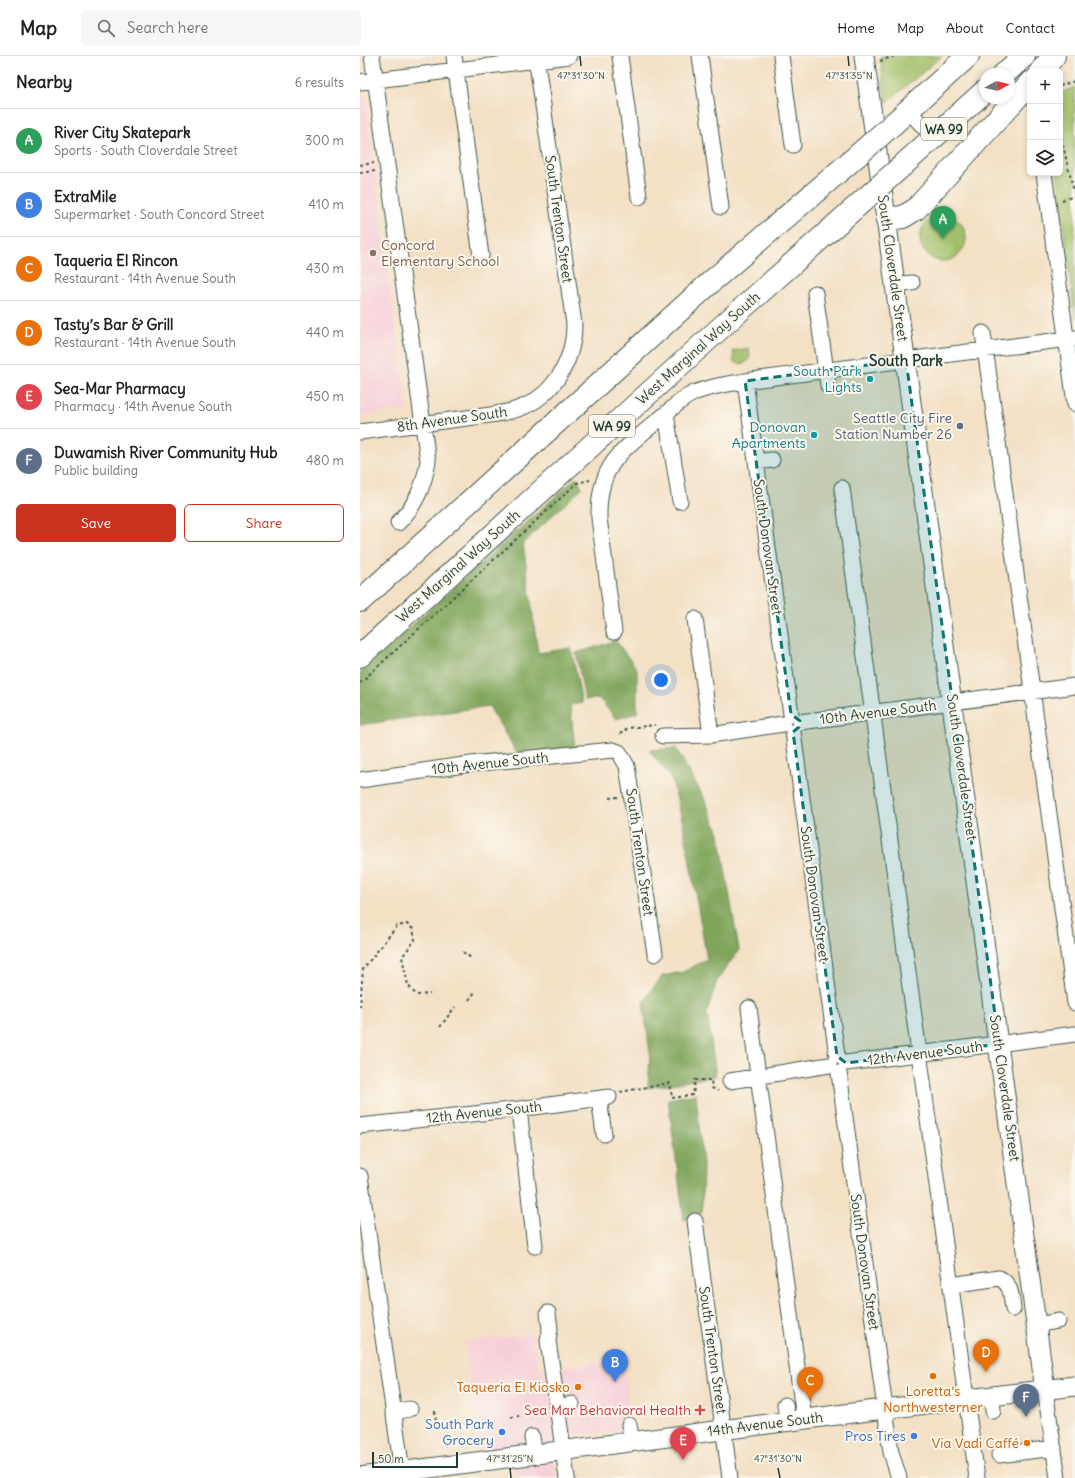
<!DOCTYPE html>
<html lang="en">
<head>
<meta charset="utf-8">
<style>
  body { margin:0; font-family:Delius,sans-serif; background:#f6f6f6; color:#202124 }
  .controls { position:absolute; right:12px; top:12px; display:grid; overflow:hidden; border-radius:6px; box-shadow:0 2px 6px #0003 }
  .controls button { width:36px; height:36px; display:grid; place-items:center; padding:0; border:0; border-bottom:1px solid #e0e0e0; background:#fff; color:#202124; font:20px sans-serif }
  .compass { position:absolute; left:619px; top:12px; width:36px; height:36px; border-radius:50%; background:#fff; box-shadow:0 2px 6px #0003; rotate:82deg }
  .scale { position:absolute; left:12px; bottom:10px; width:86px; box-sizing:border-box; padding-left:4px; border:2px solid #1f3d34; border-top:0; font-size:11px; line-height:14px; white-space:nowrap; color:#1f3d34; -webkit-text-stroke:3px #fbf7ec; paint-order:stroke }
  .you { position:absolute; left:301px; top:624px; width:14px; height:14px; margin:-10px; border:3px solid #fff; border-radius:50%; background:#1a73e8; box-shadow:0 0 0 6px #1a73e833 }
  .badge { display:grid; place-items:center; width:26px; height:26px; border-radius:50%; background:#c8321e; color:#fff; font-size:13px; font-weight:700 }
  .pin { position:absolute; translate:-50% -33px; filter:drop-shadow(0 1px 2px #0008) }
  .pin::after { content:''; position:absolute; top:21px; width:14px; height:12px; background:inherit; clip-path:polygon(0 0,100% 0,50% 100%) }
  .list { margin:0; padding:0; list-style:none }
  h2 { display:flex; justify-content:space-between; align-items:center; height:52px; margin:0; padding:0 16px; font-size:17px }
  h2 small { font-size:13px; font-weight:400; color:#757577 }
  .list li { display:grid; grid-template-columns:26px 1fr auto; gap:12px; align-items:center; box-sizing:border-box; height:64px; padding:0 16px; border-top:1px solid #e0e0e0 }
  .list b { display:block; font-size:15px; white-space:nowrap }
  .list p { margin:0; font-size:13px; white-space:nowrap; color:#757577 }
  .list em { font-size:13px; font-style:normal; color:#757577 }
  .actions { display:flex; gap:8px; padding:12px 16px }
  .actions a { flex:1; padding:9px 0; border:1px solid #c8321e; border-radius:6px; text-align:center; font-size:14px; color:#c8321e }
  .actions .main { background:#c8321e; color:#fff }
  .icon { flex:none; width:22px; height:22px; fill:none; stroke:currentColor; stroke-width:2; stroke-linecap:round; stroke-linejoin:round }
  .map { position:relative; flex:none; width:715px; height:1422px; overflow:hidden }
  header { display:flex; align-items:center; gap:24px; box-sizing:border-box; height:56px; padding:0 20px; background:#fff; border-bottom:1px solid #e0e0e0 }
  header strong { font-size:19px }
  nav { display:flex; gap:22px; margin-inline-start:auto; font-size:14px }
  .search { width:280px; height:36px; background:#f6f6f6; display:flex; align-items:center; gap:10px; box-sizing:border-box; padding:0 14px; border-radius:6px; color:#757577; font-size:15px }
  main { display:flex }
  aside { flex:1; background:#fff }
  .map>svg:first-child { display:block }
  .built { fill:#f6cfd8 }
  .green { fill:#a1bf67; stroke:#607e4e }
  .forest { fill:#80a65c; stroke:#507248 }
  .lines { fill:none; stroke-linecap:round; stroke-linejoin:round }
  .minor-casing { stroke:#3f554a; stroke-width:17 }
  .major-casing { stroke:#3f554a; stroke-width:21 }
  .highway-casing { stroke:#3f554a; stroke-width:24 }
  .path { stroke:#3f554a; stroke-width:2; stroke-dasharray:3 3; stroke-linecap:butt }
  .minor { stroke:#fff; stroke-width:15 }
  .major { stroke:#fff; stroke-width:19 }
  .highway { stroke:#fff; stroke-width:22 }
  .highway-bridge-casing { stroke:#3f554a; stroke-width:24; stroke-linecap:butt }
  .highway-bridge { stroke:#fff; stroke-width:22 }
  .marked { fill:#0f766e; fill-opacity:0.2; stroke:#0f766e; stroke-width:3; stroke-dasharray:8 5; stroke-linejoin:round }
  .ticks { fill:none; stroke:#1f3d34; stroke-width:1.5 }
  .education-dot { fill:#8d6e63; stroke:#fbf7ec; stroke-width:1.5 }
  .culture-dot { fill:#0f9aa8; stroke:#fbf7ec; stroke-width:1.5 }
  .service-dot { fill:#5c6f8a; stroke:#fbf7ec; stroke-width:1.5 }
  .food-dot { fill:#e8710a; stroke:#fbf7ec; stroke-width:1.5 }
  .health-dot { fill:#e0444e; stroke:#fbf7ec; stroke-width:1.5 }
  .shop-dot { fill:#3f7fe0; stroke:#fbf7ec; stroke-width:1.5 }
  .labels { text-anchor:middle; stroke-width:4; stroke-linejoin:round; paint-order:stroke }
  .shield { fill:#fbf7ec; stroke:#61756b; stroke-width:1 }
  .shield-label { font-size:13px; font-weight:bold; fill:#1f3d34 }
  .street-label { font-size:14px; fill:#1f3d34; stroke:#fbf7ec }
  .education-label { font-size:14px; fill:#785e54; stroke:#fbf7ec; text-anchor:start }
  .culture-label { font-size:14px; fill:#0d838f; stroke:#fbf7ec; text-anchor:end }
  .service-label { font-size:14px; fill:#4e5e75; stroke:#fbf7ec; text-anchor:end }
  .food-label { font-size:14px; fill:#c56008; stroke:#fbf7ec; text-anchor:end }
  .health-label { font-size:14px; fill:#be3a42; stroke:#fbf7ec; text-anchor:end }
  .shop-label { font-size:14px; fill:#366cbe; stroke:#fbf7ec; text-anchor:end }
  .neighbourhood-label { font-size:15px; font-weight:bold; fill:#1f3d34; stroke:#fbf7ec }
  .ticks-label { font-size:10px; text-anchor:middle; fill:#1f3d34; stroke:#fbf7ec; stroke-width:4; stroke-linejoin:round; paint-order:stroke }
</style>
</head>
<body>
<header>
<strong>Map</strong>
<div class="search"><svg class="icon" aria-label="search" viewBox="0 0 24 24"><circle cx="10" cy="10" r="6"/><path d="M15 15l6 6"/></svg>Search here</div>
<nav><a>Home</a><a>Map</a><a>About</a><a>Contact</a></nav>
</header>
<main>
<aside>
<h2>Nearby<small>6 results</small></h2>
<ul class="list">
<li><span class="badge" style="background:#2e9e5b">A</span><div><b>River City Skatepark</b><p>Sports · South Cloverdale Street</p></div><em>300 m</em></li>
<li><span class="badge" style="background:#3f7fe0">B</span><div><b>ExtraMile</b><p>Supermarket · South Concord Street</p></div><em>410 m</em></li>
<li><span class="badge" style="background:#e8710a">C</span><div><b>Taqueria El Rincon</b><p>Restaurant · 14th Avenue South</p></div><em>430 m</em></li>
<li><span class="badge" style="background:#e8710a">D</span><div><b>Tasty’s Bar &amp; Grill</b><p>Restaurant · 14th Avenue South</p></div><em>440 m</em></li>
<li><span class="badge" style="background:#e0444e">E</span><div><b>Sea-Mar Pharmacy</b><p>Pharmacy · 14th Avenue South</p></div><em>450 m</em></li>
<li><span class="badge" style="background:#5c6f8a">F</span><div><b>Duwamish River Community Hub</b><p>Public building</p></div><em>480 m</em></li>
</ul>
<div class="actions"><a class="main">Save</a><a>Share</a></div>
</aside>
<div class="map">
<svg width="715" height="1422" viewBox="0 0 715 1422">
  <rect width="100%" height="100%" fill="#fbf7ec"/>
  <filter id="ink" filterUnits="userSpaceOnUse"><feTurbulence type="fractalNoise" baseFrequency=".025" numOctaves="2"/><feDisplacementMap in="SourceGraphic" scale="8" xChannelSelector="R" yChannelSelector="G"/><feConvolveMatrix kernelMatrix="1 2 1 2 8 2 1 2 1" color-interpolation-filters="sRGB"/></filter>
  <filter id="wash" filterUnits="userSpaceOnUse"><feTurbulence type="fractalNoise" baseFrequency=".012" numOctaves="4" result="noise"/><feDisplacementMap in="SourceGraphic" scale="16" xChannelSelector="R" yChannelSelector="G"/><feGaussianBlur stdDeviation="0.9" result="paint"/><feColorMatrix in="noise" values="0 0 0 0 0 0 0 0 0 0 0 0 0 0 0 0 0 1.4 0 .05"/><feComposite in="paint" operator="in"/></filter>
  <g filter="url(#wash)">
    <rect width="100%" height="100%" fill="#f3e0c5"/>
    <!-- built -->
    <path class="built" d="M5 40 47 354 0 360V41Z
      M173 1278 179 1314 264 1304 272 1373 192 1382 197 1422H165L119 1392 105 1286Z"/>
    <!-- green -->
    <path class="green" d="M520 0H582L526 47Z
      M715 31V263L697 117H700V37Z
      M560 182a23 23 0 1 1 46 0a23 23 0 1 1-46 0Z
      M389 292 390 303C385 308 380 309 374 306L373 295Z"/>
    <!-- forest -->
    <path class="forest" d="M217 421 222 432 163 487 178 597 211 592 222 647 210 649 215 692 157 698 129 650 0 669V616Z
      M256 585 277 613V657L256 663 239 642 225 644 216 597Z
      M316 692 343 740 359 777 379 894 357 925 347 956 356 1020 288 1032 290 997 283 946 302 920 323 916 347 903 323 768 312 724 289 694Z
      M336 1038 343 1108 342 1157 324 1164 308 1043Z"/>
  </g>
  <g filter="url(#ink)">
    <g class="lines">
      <!-- minor casing -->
      <g class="minor-casing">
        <path id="minor" d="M12 0 68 405C64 430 56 449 38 467
          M94 0 121 200
          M260 0 279 141
          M340 0 361 151
          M421 0 433 89
          M0 26 209 0
          M548 54 574 82
          M684 117 715 348
          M536 229 552 227
          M455 237 468 330
          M623 277 715 947
          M385 325 431 658
          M306 358 320 445
          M0 376C30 372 60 368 91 364 111 361 131 360 151 355 191 345 214 307 214 268L176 0
          M396 406 412 404
          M482 432 617 1422
          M335 563 351 679
          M254 576 239 462C238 409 260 397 297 365 309 356 320 343 334 337 350 330 368 328 385 325L715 282
          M440 666 715 630
          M433 676 477 1000
          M303 680 351 679 423 668
          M0 724 111 708 253 694 259 696 267 710 295 898
          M389 952 444 1363
          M486 1007 715 978
          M479 1017 531 1396 539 1422
          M370 1025 469 1009
          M239 1043 244 1078
          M159 1053 175 1190
          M0 1070 159 1053 249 1041
          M0 1120 43 1422
          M335 1165 370 1422
          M591 1229 639 1222C652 1228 651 1240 653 1253
          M188 1257 190 1273 188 1284 207 1422
          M677 1269 698 1265
          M685 1334 698 1422
          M632 1340 633 1355
          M425 1349 428 1365
          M197 1351 212 1348
          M33 1356 50 1353
          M269 1369 272 1386
          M172 1381 175 1399
          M639 1399 694 1392"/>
      </g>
      <!-- major casing -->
      <g class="major-casing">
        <path id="major" d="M504 0 685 1334
          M0 1421 508 1355 715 1330"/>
      </g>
      <!-- highway casing -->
      <g class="highway-casing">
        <path id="highway" d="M681 15 694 0
          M644 18 664 0
          M532 69 608 0
          M542 110 625 35
          M527 163 543 161 556 153 670 27
          M0 545 352 225 498 99
          M0 600 367 266 506 142"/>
      </g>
      <!-- path -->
      <path class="path" d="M520 5 534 0
        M700 30 715 25
        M700 77 715 140
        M0 109 14 107
        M0 117 15 115
        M702 144 715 140
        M0 627 217 427 230 424
        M260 678 268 672 295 669
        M249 742 258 741
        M103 896 111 902
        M109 944 115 936
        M0 951 3 913 37 870 47 868 53 873 55 884 42 901 48 929 56 939 70 938
        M80 971 95 951
        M260 1036 310 1027 312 1042 333 1039 335 1024H351L352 1032 358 1035
        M75 1355 76 1367
        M151 1361 159 1360"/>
      <!-- minor -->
      <use href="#minor" class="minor"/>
      <!-- major -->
      <use href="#major" class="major"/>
      <!-- highway -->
      <use href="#highway" class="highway"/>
      <!-- highway-bridge casing -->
      <g class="highway-bridge-casing">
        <path id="highway-bridge" d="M498 99 532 69
          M506 142 542 110"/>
      </g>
      <!-- highway-bridge -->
      <use href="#highway-bridge" class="highway-bridge"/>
    </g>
  </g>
  <!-- marked area -->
  <path class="marked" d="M546 304 639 988 486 1007 477 1000 433 676 439 671 440 665 431 658 385 325Z"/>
  <!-- ticks -->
  <path class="ticks" d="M220 0 221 10M488 0 489 10M150 1412 151 1422M418 1412 420 1422"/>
  <!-- markers -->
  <circle class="education-dot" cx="13" cy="197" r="4"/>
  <g class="culture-dot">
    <circle cx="510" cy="323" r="4"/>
    <circle cx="454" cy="379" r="4"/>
  </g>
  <circle class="service-dot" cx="600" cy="370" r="4"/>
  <g class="food-dot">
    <circle cx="573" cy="1320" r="4"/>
    <circle cx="218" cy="1331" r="4"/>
    <circle cx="667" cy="1387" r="4"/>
  </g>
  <path class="health-dot" d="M338 1348h4v4h4v4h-4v4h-4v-4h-4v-4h4z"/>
  <g class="shop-dot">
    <circle cx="142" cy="1376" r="4"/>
    <circle cx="554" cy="1380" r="4"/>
  </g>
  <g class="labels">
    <!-- shield labels -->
    <g class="shield">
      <rect x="561" y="62" width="46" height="22" rx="3"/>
      <rect x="229" y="359" width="46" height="22" rx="3"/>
    </g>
    <g class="shield-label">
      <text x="584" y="78">WA 99</text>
      <text x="252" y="375">WA 99</text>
    </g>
    <!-- street labels -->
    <g class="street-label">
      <text transform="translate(199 163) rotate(82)" y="5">South Trenton Street</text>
      <text transform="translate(533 212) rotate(82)" y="5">South Cloverdale Street</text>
      <text transform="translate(338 292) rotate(-42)" y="5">West Marginal Way South</text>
      <text transform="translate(92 363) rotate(-8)" y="5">8th Avenue South</text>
      <text transform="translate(408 491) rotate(82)" y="5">South Donovan Street</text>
      <text transform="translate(98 510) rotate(-42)" y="5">West Marginal Way South</text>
      <text transform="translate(518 656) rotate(-7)" y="5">10th Avenue South</text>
      <text transform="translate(130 707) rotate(-6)" y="5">10th Avenue South</text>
      <text transform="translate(602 711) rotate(82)" y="5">South Cloverdale Street</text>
      <text transform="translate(280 796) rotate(82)" y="5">South Trenton Street</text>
      <text transform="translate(455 838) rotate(82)" y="5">South Donovan Street</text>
      <text transform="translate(565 997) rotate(-7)" y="5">12th Avenue South</text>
      <text transform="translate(645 1032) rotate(82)" y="5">South Cloverdale Street</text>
      <text transform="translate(124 1056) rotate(-6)" y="5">12th Avenue South</text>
      <text transform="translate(505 1206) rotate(82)" y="5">South Donovan Street</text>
      <text transform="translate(353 1294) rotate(82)" y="5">South Trenton Street</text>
      <text transform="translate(405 1368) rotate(-7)" y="5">14th Avenue South</text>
    </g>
    <!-- education labels -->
    <g class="education-label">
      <text x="21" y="194">Concord<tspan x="21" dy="16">Elementary School</tspan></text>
    </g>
    <!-- culture labels -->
    <g class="culture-label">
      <text x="502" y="320">South Park<tspan x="502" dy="16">Lights</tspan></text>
      <text x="446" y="376">Donovan<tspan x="446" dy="16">Apartments</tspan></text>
    </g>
    <!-- service labels -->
    <g class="service-label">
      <text x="592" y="367">Seattle City Fire<tspan x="592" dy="16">Station Number 26</tspan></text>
    </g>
    <!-- food labels -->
    <g class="food-label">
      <text x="210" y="1336">Taqueria El Kiosko</text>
      <text x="573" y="1340" text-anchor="middle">Loretta’s<tspan x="573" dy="16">Northwesterner</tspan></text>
      <text x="659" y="1392">Via Vadi Caffé</text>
    </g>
    <!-- health labels -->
    <g class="health-label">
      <text x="331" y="1359">Sea Mar Behavioral Health</text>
    </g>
    <!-- shop labels -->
    <g class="shop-label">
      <text x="134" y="1373">South Park<tspan x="134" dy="16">Grocery</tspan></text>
      <text x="546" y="1385">Pros Tires</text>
    </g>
    <!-- neighbourhood labels -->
    <g class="neighbourhood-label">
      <text x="546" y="310">South Park</text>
    </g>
  </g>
  <g class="ticks-label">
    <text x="221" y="23">47°31'30"N</text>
    <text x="489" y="23">47°31'35"N</text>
    <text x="150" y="1406">47°31'25"N</text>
    <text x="418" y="1406">47°31'30"N</text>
  </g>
</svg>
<div class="controls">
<button>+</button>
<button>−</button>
<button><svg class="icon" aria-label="layers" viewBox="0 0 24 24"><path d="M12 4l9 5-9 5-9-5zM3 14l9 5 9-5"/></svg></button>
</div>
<svg class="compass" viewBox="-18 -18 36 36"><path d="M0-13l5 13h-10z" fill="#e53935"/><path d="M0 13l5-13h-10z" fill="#757577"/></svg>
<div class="scale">50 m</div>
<div class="you"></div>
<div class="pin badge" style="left:583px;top:183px;background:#2e9e5b">A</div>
<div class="pin badge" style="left:255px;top:1326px;background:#3f7fe0">B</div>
<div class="pin badge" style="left:450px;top:1344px;background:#e8710a">C</div>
<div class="pin badge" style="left:626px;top:1316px;background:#e8710a">D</div>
<div class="pin badge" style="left:323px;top:1404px;background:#e0444e">E</div>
<div class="pin badge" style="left:666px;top:1361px;background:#5c6f8a">F</div>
</div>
</main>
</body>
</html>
